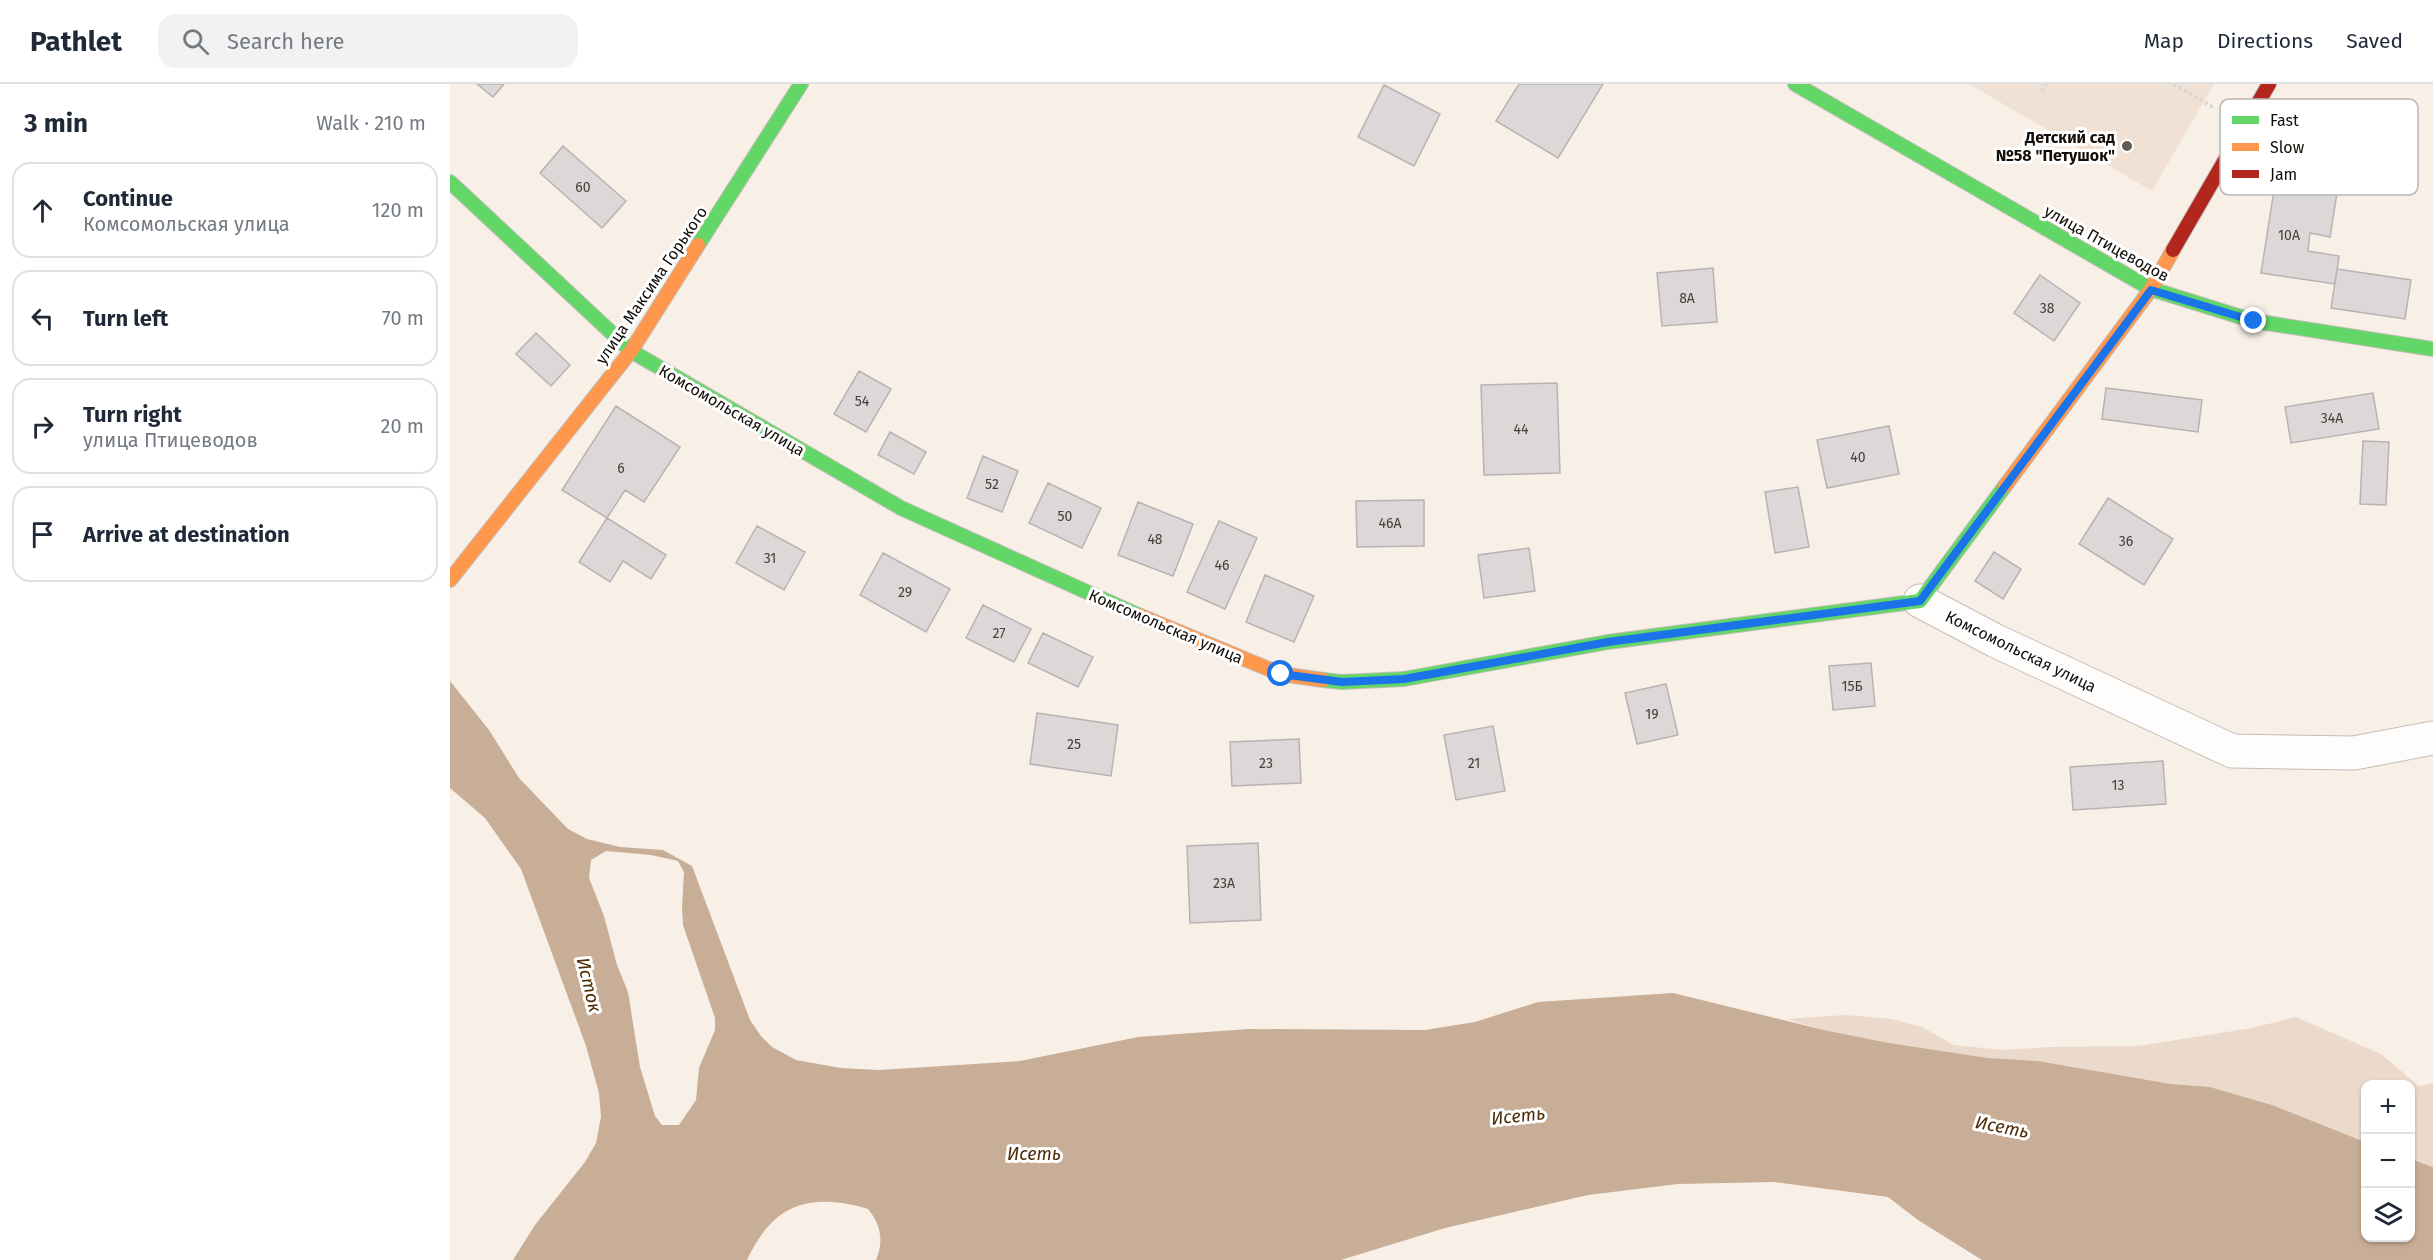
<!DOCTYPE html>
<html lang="en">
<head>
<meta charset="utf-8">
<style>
  body { margin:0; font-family:"Fira Sans",sans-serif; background:#f2f2f3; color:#1f2937 }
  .controls { position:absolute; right:18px; bottom:18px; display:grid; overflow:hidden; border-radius:12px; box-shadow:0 2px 4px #0004 }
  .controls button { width:54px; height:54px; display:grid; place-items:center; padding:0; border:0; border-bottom:2px solid #e0e1e3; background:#fff; color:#1f2937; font:30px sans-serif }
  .stop { position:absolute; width:18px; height:18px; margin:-14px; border:4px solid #1a73e8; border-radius:50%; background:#fff }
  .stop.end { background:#1a73e8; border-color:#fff; box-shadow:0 2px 6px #0008 }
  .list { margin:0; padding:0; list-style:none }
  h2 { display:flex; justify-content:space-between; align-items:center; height:78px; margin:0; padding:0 24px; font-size:26px }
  h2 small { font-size:20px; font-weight:400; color:#747a83 }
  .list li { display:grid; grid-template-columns:39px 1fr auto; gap:18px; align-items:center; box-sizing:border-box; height:96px; margin:0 12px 12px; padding:0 12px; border:2px solid #e0e1e3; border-radius:18px }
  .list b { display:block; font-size:22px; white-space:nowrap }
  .list p { margin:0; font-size:20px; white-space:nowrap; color:#747a83 }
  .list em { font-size:20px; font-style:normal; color:#747a83 }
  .icon { flex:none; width:33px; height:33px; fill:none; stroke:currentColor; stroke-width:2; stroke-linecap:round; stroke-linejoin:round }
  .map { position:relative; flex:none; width:1983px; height:1176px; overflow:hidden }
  header { display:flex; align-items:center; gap:36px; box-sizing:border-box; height:84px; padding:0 30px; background:#fff; border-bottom:2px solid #e0e1e3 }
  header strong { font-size:28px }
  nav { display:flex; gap:33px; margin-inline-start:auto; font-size:21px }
  .search { width:420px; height:54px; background:#f2f2f3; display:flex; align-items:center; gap:15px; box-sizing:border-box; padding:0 21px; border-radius:18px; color:#747a83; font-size:22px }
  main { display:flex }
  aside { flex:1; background:#fff }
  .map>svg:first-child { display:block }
  .built { fill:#f1e1d4 }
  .green { fill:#ebdacc }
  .water { fill:#c8ae96; fill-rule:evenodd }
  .building { fill:#dcd8d7; stroke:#b8b3b3; stroke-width:1.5 }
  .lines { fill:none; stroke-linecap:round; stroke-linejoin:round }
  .street-casing { stroke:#c4beb8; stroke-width:35 }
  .fast-casing { stroke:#c4beb8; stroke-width:16 }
  .slow-casing { stroke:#c4beb8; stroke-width:16 }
  .jam-casing { stroke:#c4beb8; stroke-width:16 }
  .path { stroke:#d9d7d5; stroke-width:4; stroke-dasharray:3 3; stroke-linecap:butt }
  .street { stroke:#fefdfb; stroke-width:33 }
  .fast { stroke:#63d668; stroke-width:14 }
  .slow { stroke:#ff974d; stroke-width:14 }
  .jam { stroke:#b3261e; stroke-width:14 }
  .route { stroke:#1a73e8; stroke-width:8 }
  .poi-dot { fill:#625c56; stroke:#fff; stroke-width:2 }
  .labels { text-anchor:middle; stroke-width:6; stroke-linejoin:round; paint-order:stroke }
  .number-label { font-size:14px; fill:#44403c }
  .poi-label { font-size:16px; font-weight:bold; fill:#120d08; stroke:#fff; text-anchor:end }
  .street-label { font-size:16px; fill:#120d08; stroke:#fff }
  .water-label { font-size:18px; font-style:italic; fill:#4d2b04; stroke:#fff }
  .key { fill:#fff; stroke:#b8b6b5; stroke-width:1.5 }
  .key-label { font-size:16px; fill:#120d08 }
</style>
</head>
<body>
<header>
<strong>Pathlet</strong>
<div class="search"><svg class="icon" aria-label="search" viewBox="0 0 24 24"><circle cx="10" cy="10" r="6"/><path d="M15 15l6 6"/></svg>Search here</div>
<nav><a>Map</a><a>Directions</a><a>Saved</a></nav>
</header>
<main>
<aside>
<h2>3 min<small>Walk · 210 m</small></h2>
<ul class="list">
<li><svg class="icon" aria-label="ahead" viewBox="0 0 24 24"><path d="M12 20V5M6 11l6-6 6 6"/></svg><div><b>Continue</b><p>Комсомольская улица</p></div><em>120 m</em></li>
<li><svg class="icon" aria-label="left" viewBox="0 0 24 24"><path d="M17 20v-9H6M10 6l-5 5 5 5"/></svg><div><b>Turn left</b></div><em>70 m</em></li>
<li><svg class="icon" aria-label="right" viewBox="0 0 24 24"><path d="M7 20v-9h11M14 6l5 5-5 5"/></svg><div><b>Turn right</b><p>улица Птицеводов</p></div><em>20 m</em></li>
<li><svg class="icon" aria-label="arrive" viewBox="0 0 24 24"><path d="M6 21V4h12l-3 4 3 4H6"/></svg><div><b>Arrive at destination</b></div></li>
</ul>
</aside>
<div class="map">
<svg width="1983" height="1176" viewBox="0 0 1983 1176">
  <rect width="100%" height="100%" fill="#f8efe7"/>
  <!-- built -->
  <path class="built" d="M1519 0H1764L1702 107Z"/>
  <!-- green -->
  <path class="green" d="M1396 931 1442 935 1472 943 1504 961 1552 966 1600 963 1688 962 1802 944 1846 933 1931 970 1969 1002 1983 999V1083L1961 1075 1960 1000H1916L1915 1058 1822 1021 1760 1003 1721 1000 1588 977 1538 974 1439 959 1374 946 1337 935Z"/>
  <!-- water -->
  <path class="water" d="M0 597 39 646 69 694 118 745 137 755 170 763 213 766 242 782 300 936 311 952 322 963 346 976 391 984 429 986 570 977 688 953 798 945 975 946 1025 938 1088 918 1223 909 1374 946 1439 959 1538 974 1588 977 1721 1000 1760 1003 1822 1021 1915 1058 1916 1154H1960L1961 1075 1983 1083V1176H1532L1468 1136 1438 1113 1324 1098 1228 1100 1138 1111 995 1144 891 1176H426C434 1157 431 1141 418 1125 359 1108 323 1120 297 1176H63L85 1141 135 1078 146 1059 151 1033 149 1009 136 962 71 785 35 734 0 704ZM156 767 201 771 228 777 234 788 232 824 233 841 265 934V946L249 984 246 1016 229 1041H212L205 1032 190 983 178 908 167 881 154 832 139 794 141 776Z"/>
  <!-- building -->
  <path class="building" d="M27 0H54L43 13Z
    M1069 0H1153L1108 74 1046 37Z
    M934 1 990 30 964 82 908 53Z
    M113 62 176 117 152 144 90 89Z
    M1825 100 1887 109 1880 153 1860 149 1858 167 1889 172 1885 200 1811 189Z
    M1263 184 1267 238 1212 242 1207 189Z
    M1887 185 1961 196 1955 235 1881 224Z
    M1590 191 1630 219 1604 257 1564 229Z
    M86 249 120 281 101 302 66 270Z
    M409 287 441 305 416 348 384 330Z
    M1107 299 1110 389 1034 391 1031 301Z
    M1656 304 1752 316 1748 348 1652 335Z
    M1923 309 1929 345 1841 359 1835 323Z
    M166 322 230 363 194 418 175 406 157 434 112 406Z
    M1439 342 1449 390 1377 404 1367 356Z
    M440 348 476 368 464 390 428 371Z
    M1913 357 1939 358 1936 421 1910 420Z
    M533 372 568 387 552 428 517 414Z
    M598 399 651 424 632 464 579 439Z
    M1348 403 1359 463 1325 469 1315 408Z
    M1658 414 1723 455 1694 501 1629 460Z
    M974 416V462L907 463 906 417Z
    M688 418 743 440 723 492 668 471Z
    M157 434 216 471 201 495 173 477 160 498 129 478Z
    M769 437 807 454 775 525 737 508Z
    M307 442 355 468 334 506 286 479Z
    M1079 464 1085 507 1034 514 1028 471Z
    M1544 468 1571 485 1553 515 1525 497Z
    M433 469 500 505 476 548 410 511Z
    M815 491 864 512 844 558 796 538Z
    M533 521 581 545 564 578 516 554Z
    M593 549 643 573 628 603 578 579Z
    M1421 579 1425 622 1383 626 1379 582Z
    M1216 600 1228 651 1187 660 1175 609Z
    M587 629 668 641 661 692 580 680Z
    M1043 642 1055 707 1006 716 994 651Z
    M849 655 851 699 782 702 780 658Z
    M1713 677 1716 720 1623 726 1620 683Z
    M808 759 811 836 740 839 737 762Z"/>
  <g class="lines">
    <!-- street casing -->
    <g class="street-casing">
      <path id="street" d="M1470 517 1546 557 1782 667 1904 669 1983 654"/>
    </g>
    <!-- fast casing -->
    <g class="fast-casing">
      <path id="fast" d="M1345 0 1701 205 1804 237 1983 265
        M0 98 181 267 451 424 688 531
        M248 161 351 0
        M873 596 892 598 954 595 1158 558 1470 517 1555 402"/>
    </g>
    <!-- slow casing -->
    <g class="slow-casing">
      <path id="slow" d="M1555 402 1701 205 1723 166
        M0 496 181 267 248 161
        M688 531 831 590 873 596"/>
    </g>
    <!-- jam casing -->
    <g class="jam-casing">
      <path id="jam" d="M1723 166 1819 0"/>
    </g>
    <!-- path -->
    <path class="path" d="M1724 0 1764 24
      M1592 7 1596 0"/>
    <!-- street -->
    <use href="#street" class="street"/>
    <!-- fast -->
    <use href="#fast" class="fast"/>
    <!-- slow -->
    <use href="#slow" class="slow"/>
    <!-- jam -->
    <use href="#jam" class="jam"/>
  </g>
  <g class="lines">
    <!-- route -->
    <path class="route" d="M831 590 892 598 954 595 1158 558 1470 517 1701 206 1804 237"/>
  </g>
  <!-- markers -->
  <circle class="poi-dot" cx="1677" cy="62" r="6"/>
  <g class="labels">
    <!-- number labels -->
    <g class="number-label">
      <text x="133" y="108">60</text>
      <text x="1839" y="156">10А</text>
      <text x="1237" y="219">8А</text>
      <text x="1597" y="229">38</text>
      <text x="412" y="322">54</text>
      <text x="1882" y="339">34А</text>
      <text x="1071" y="350">44</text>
      <text x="1408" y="378">40</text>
      <text x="171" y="389">6</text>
      <text x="542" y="405">52</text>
      <text x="615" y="437">50</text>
      <text x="940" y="444">46А</text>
      <text x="705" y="460">48</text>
      <text x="1676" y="462">36</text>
      <text x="320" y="479">31</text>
      <text x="772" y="486">46</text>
      <text x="455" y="513">29</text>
      <text x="549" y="554">27</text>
      <text x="1402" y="607">15Б</text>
      <text x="1202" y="635">19</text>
      <text x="624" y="665">25</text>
      <text x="816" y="684">23</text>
      <text x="1024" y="684">21</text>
      <text x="1668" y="706">13</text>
      <text x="774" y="804">23А</text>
    </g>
    <!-- poi labels -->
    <g class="poi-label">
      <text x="1665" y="59">Детский сад<tspan x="1665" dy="18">№58 "Петушок"</tspan></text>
    </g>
    <!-- street labels -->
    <g class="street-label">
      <text transform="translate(1657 159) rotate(29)" y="6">улица Птицеводов</text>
      <text transform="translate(201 201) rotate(-56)" y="6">улица Максима Горького</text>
      <text transform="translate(282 326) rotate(30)" y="6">Комсомольская улица</text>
      <text transform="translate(716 542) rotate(23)" y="6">Комсомольская улица</text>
      <text transform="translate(1571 567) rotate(26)" y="6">Комсомольская улица</text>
    </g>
    <!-- water labels -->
    <g class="water-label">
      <text transform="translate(139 901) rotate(76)" y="6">Исток</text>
      <text transform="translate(1068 1032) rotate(-6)" y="6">Исеть</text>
      <text transform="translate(1552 1043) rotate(11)" y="6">Исеть</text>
      <text x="584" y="1076">Исеть</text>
    </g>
  </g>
  <!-- legend -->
  <rect x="1770" y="15" width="198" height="96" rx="9" class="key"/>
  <rect x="1782" y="32" width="27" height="8" fill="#63d668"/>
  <rect x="1782" y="59" width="27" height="8" fill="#ff974d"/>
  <rect x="1782" y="86" width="27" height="8" fill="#b3261e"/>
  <g class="key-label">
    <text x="1820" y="42">Fast</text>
    <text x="1820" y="69">Slow</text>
    <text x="1820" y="96">Jam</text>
  </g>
</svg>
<div class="controls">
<button>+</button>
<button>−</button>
<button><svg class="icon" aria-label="layers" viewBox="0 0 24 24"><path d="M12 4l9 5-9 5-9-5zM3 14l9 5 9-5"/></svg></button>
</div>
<div class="stop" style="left:831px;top:590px"></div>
<div class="stop end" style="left:1804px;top:237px"></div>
</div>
</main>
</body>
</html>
